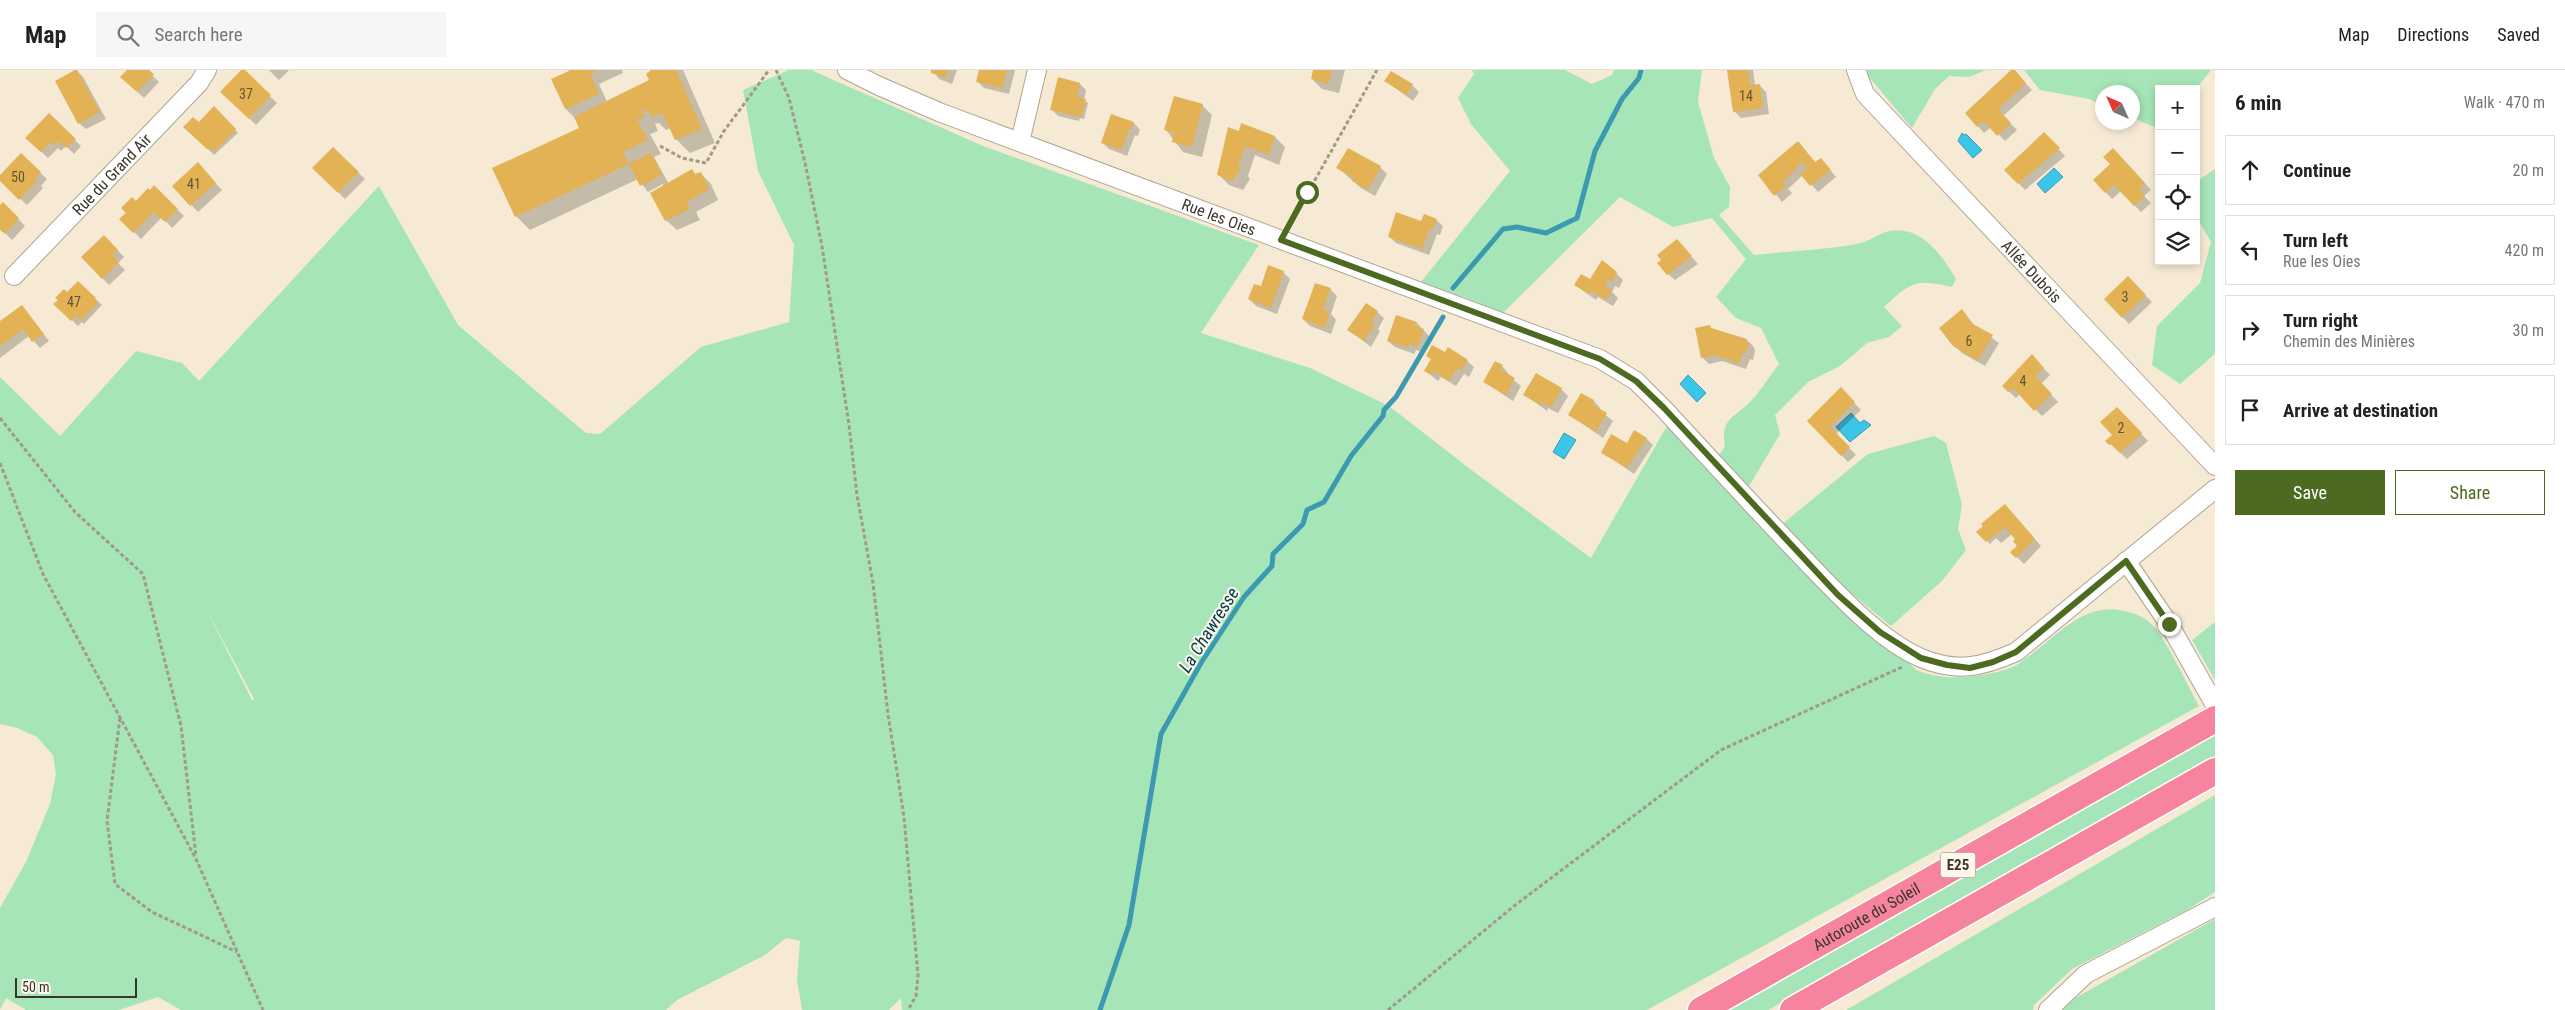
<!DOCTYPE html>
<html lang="en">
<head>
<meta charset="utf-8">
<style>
  body { margin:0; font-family:"Roboto Condensed",sans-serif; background:#f6f6f6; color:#222 }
  .controls { position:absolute; right:15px; top:15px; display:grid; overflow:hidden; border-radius:0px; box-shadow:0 2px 8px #0003 }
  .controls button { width:45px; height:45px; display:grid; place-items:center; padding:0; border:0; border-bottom:1px solid #e0e0e0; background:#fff; color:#222; font:25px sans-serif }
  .compass { position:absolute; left:2095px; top:15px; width:45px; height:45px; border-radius:50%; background:#fff; box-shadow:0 2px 8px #0003; rotate:315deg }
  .scale { position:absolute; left:15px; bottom:12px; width:122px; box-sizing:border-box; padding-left:5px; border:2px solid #3a352d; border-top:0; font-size:14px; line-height:18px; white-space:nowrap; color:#3a352d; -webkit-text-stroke:4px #fff7eb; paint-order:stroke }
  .stop { position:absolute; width:15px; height:15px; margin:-11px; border:4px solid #4d6b20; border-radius:50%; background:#fff }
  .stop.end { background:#4d6b20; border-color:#fff; box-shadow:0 1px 5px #0008 }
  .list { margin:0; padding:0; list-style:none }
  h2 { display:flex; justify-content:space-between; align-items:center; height:65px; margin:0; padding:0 20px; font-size:21px }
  h2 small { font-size:16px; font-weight:400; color:#767676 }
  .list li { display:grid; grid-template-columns:32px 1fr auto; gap:15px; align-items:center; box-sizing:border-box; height:70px; margin:0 10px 10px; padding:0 10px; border:1px solid #e0e0e0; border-radius:0px }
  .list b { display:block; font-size:19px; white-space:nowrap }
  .list p { margin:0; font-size:16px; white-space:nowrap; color:#767676 }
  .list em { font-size:16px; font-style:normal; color:#767676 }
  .actions { display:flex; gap:10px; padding:15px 20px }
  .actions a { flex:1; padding:11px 0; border:1px solid #4d6b20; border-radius:0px; text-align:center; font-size:18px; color:#4d6b20 }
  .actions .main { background:#4d6b20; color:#fff }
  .icon { flex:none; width:28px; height:28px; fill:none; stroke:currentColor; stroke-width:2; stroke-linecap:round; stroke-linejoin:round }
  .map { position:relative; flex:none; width:2215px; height:940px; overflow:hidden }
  header { display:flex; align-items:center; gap:30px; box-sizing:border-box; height:70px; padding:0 25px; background:#fff; border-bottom:1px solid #e0e0e0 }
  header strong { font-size:24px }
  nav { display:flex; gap:28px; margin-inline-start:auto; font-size:18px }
  .search { width:350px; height:45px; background:#f6f6f6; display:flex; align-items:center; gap:12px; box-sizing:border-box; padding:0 18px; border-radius:0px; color:#767676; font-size:19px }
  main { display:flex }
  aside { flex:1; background:#fff }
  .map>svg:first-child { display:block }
  .green { fill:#a6e5b8; fill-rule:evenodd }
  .water { fill:#3bc5e8; stroke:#3b9ab0 }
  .shadow { fill:#0003 }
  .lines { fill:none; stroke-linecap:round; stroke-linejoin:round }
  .stream { stroke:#3b9ab0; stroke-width:5 }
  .building { fill:#e2b254 }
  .minor-casing { stroke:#afa490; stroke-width:20 }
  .highway-casing { stroke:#fff; stroke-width:29 }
  .path { stroke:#a29989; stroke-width:3; stroke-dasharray:4 2.5; stroke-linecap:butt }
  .minor { stroke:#fff; stroke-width:18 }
  .highway { stroke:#f6849f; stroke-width:26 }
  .route { stroke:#4d6b20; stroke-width:6 }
  .labels { text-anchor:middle; stroke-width:4; stroke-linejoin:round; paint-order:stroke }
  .number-label { font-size:14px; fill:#645437 }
  .shield { fill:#fff7eb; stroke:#756f66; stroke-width:1 }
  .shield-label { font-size:15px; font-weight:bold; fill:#3a352d }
  .street-label { font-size:16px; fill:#3a352d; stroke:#fff7eb }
  .water-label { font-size:18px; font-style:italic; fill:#02404f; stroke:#fff7eb }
</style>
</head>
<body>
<header>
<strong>Map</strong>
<div class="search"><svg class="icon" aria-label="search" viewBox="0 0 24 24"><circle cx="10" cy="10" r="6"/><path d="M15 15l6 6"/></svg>Search here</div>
<nav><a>Map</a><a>Directions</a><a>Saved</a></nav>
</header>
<main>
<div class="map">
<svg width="2215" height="940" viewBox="0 0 2215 940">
  <rect width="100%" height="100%" fill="#f6ead4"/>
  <!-- green -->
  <path class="green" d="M789 0H811L983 76 1259 175 1201 263 1310 298 1389 336 1474 402 1591 488 1667 356 1916 600C1945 612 1983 608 2013 597 2018 595 2024 589 2029 586 2058 565 2085 531 2124 541 2132 543 2141 545 2148 551 2165 565 2187 615 2199 636L1647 940H902L901 928 889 940H802L797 910 800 871 786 868 765 885 677 930 666 940H181L158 927 119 940H26L6 928 0 940V838L26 792 50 734 56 704 53 685 37 667 17 658 0 654V307L60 366 136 281 182 293 199 311 379 116 458 255 586 363 600 364 701 277 789 252 794 175 758 101 743 20ZM203 533 254 629 253 630H252Z
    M1472 0H1565L1592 14 1612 5 1614 0H1702L1698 32 1714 88 1730 117 1729 137 1719 145 1754 185C1788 181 1823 180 1857 174 1868 172 1878 164 1889 161 1921 155 1942 185 1956 209L1952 217C1915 209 1911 212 1884 237L1902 256 1889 267 1867 273 1840 296 1808 312 1775 345 1780 364 1748 418 1718 387 1725 376C1720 349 1734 348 1750 332 1761 321 1769 306 1779 294L1761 258 1736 248 1716 227 1746 189 1712 148 1673 157 1620 127 1503 243 1464 227 1438 221 1421 212 1510 101 1471 54 1458 28 1474 4Z
    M1867 0H1986L1969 7 1949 6 1935 19 1912 58 1869 7Z
    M2024 0H2211L2196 19H2159V59L2133 48 2132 22H2102V35L2089 29 2040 20Z
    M2215 99V284L2180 314 2152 295 2157 256 2200 213 2211 172 2197 148 2196 112Z
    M1934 366 1946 373 1962 435 1958 459 1966 480 1942 511 1891 556 1834 509 1781 455 1868 384Z
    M2215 552V610L2192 570Z
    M2215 661V687L1768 940H1719Z
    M2215 725V822L2187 840 2072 899 2034 935 2033 940H1846Z
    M2215 849V940H2056V939Z"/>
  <!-- water -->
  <path class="water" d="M1962 63 1964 65 1966 64 1982 80 1973 88 1958 71Z
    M2054 98 2063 107 2045 123 2037 114Z
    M1688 305 1706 323 1697 332 1680 314Z
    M1851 343 1860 353 1864 350 1871 355 1850 372 1836 357Z
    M1564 363 1576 370 1564 389 1553 382Z"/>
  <!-- shadow -->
  <path class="shadow" d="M128 0H147L159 12 144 28 122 7Z
    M243 0 277 33 256 55 222 22Z
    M269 0H289L279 10Z
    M568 0H622L623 3 599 14 607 32 651 11 652 0H683L715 73 690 83 676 69 671 58 666 60 659 53 655 54 658 61 650 64 661 84 654 87 669 114 692 101 697 105 700 103 711 114 718 130 696 142 700 150 677 160 666 150 663 114 648 122 638 109 530 160 516 146 580 58 575 48 566 39 553 10 570 2Z
    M933 0H957L952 14 939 9Z
    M980 0H1015L1009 24 984 18 977 11Z
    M1314 0H1345L1339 23 1322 19 1312 9Z
    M1729 0H1753L1755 15H1759L1766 22 1769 44 1741 48 1734 41Z
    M2013 0 2032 20 2003 46 2017 60 2005 71 1991 57 1984 63 1967 44Z
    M77 1 83 7 106 49 86 59 79 53Z
    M1386 11 1412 15 1419 22 1413 31Z
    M1080 14 1086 20 1084 30 1088 33 1084 49 1080 48 1079 51 1058 46 1051 39Z
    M1202 35 1212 45 1202 87 1183 82 1166 60Z
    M214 38 238 63 214 85 185 57 199 54Z
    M49 45 81 76 74 84 66 76 61 81 58 78 48 88 27 68Z
    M1112 45 1134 53 1140 60 1138 66 1135 65 1127 86 1109 79 1102 72Z
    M1240 63 1275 67 1285 77 1279 95 1255 85 1248 106 1250 109 1243 120 1229 115 1218 104Z
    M2044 64 2065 86 2025 120 2006 100Z
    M1798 73 1816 93 1827 96 1836 107 1818 122 1803 105 1788 119 1792 123 1782 132 1760 105Z
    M333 78 365 109 345 129 314 98Z
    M21 85 47 109 41 116 43 118 27 135 0 110V107Z
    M2120 86 2151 120 2144 126 2151 133 2141 142 2121 121 2112 129 2094 110Z
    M1380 97 1387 104 1375 126 1361 118 1338 98Z
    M204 101 222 120 198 142 173 116Z
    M154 117 184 146 172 158 162 147 141 169 121 149Z
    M3 134 25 156 12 170 0 158V137Z
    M1436 150 1443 156 1440 165 1437 164 1429 185 1396 173 1389 166 1422 153Z
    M104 166 124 187 118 193 125 200 109 215 82 187Z
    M1683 177 1698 194 1675 210 1668 204Z
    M1283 202 1290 209 1277 244 1256 236 1249 229Z
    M1616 203 1623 210 1619 218 1615 216 1612 222 1618 228 1613 236 1598 227 1596 230 1575 215Z
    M2128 208 2152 232 2129 254 2106 229Z
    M78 212 102 235 84 254 82 252 78 256 55 234Z
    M1330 219 1337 226 1331 244 1336 250 1331 264 1310 256 1303 249Z
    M22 236 49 271 40 278 29 266 0 288V253Z
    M1377 242 1384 248 1378 259 1380 261 1371 277 1349 260Z
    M1968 248 1975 256 1999 273 1985 296 1962 283 1954 275Z
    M1417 253 1430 267 1424 283 1416 280 1414 284 1395 277 1388 271Z
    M1709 256 1714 260 1747 270 1754 277 1755 281 1753 290 1750 289 1746 299 1722 291 1709 294 1702 287Z
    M1446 283 1467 291 1474 297 1469 307 1464 304 1456 316 1441 307 1438 311 1426 301 1432 290 1427 286Z
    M2032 286 2050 305 2041 314 2058 332 2042 346 2020 324 2016 328 2003 316Z
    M1502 296 1508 303 1507 305 1521 316 1513 331 1484 312Z
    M1561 319 1568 326 1558 343 1548 338 1547 341 1525 325Z
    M1841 319 1861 340 1836 364 1856 385 1848 392 1809 352Z
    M1582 324 1594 331 1600 338 1599 340 1613 351 1603 368 1570 345Z
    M2117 338 2148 371 2127 389 2107 371 2113 365Z
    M1647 369 1653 375 1634 404 1602 382Z
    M2012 443 2041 476 2024 494 2012 482 2019 476 2012 464 2001 473 1996 468 1990 474 1978 462Z"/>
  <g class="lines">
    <!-- stream -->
    <path class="stream" d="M1453 218 1503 159 1517 157 1546 163 1577 148 1595 81 1622 29 1639 8 1641 0
      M1100 940 1129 855 1161 664 1201 593 1244 527 1272 496 1273 484 1303 454 1307 440 1324 432 1351 386 1383 346 1384 340 1396 327 1443 247"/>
  </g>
  <!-- building -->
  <path class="building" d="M75 0H77L100 42 78 54 55 11Z
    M127 0H149L154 4 137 22 120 7Z
    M241 0H245L271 25 249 49 220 22Z
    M571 0H598L590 4 599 24 565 39 551 9Z
    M651 0H676L702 59 675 70 662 43 652 47 646 39 642 41 645 47 637 50 648 70 623 82 629 94 515 147 492 98 579 58 574 47 649 10 646 4Z
    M931 0H948L946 8 931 3Z
    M979 0H1007L1002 18 976 12Z
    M1313 0H1332L1328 14 1311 9Z
    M1727 0H1748L1750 15 1760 14 1763 38 1733 42Z
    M2011 0H2015L2026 13 1998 39 2011 53 1997 66 1984 51 1977 57 1965 43Z
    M1391 1 1413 14 1406 25 1384 11Z
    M1058 7 1080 13 1077 27 1086 29 1081 47 1050 40Z
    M1174 26 1203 34 1192 77 1172 72 1174 63 1164 60Z
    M214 36 236 59 214 82 209 77 207 79 183 57 193 47 199 52Z
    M49 43 76 69 66 78 58 71 54 75 51 72 41 82 25 68Z
    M1111 44 1134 52 1131 60 1129 59 1121 80 1101 73Z
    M1241 53 1275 66 1269 85 1245 76 1238 96 1241 98 1232 111 1217 105 1228 57 1239 61Z
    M2044 62 2060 78 2018 114 2004 100Z
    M1798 71 1815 92 1821 88 1831 100 1810 116 1800 104 1808 98 1802 92 1783 112 1786 116 1774 126 1758 105Z
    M333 77 359 102 338 123 312 98Z
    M1348 78 1381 96 1368 120 1352 111 1354 108 1336 98Z
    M2113 78 2145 113 2139 118 2145 126 2134 136 2114 115 2105 123 2093 110 2110 94 2103 87Z
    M21 83 41 102 35 109 37 111 19 130 0 111V105Z
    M651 83 662 105 640 116 629 94Z
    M198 92 216 113 190 136 172 116Z
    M692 99 695 104 701 102 709 119 687 132 690 139 665 151 650 123Z
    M154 115 178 139 165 152 154 142 133 163 119 149 126 143 121 138 132 127 136 131 148 118 150 120Z
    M3 132 19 148 5 164 0 160V135Z
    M1396 142 1421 151 1424 144 1437 149 1433 159 1430 158 1422 179 1388 167Z
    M104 165 118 180 112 185 119 192 102 209 81 187Z
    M1677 169 1692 186 1667 205 1657 193 1661 190 1657 185Z
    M1602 190 1617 202 1612 212 1608 210 1605 216 1612 220 1606 230 1591 221 1589 224 1574 215 1581 204 1590 209Z
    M1268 195 1284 201 1271 238 1248 229 1254 214 1261 216Z
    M2128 206 2146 225 2122 248 2104 229Z
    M78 211 96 228 94 229 98 233 81 250 75 246 71 251 53 234 58 230 55 228 64 219 67 222Z
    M1315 213 1331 218 1323 239 1330 242 1325 258 1302 249Z
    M1366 233 1378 241 1371 252 1375 254 1364 271 1347 260Z
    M22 235 44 264 32 272 23 259 0 276V251Z
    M1962 239 1973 254 1993 265 1978 291 1953 276 1939 258Z
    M1396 245 1417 252 1415 256 1424 259 1417 277 1409 274 1408 278 1387 271Z
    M1710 255 1711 258 1747 269 1746 272 1749 273 1746 284 1743 283 1739 293 1714 285 1701 288 1695 258Z
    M1432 275 1445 282 1448 277 1468 290 1461 301 1457 298 1449 311 1434 301 1431 305 1424 301 1431 289 1426 286Z
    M2032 284 2044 298 2035 306 2052 324 2034 341 2013 318 2008 322 2002 316Z
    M1495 291 1503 295 1500 299 1515 308 1506 325 1483 312Z
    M1536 303 1562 318 1551 337 1541 332 1540 335 1523 325Z
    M1841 317 1855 332 1830 357 1850 377 1841 386 1807 351Z
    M1581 323 1594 330 1592 334 1607 343 1596 362 1568 345Z
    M2117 337 2142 363 2120 383 2111 374 2109 375 2105 371 2112 365 2100 352Z
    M1634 360 1647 368 1627 398 1601 383 1611 364 1627 373Z
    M2005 434 2035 469 2016 488 2010 482 2017 476 2013 471 2015 469 2005 458 1986 472 1976 462 1983 456 1981 454Z"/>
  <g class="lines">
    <!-- minor casing -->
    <g class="minor-casing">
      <g id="minor">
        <path id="s1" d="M847 0 879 16 939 42 1600 289 1636 311 1664 339C1710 389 1756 439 1803 488 1835 521 1879 570 1921 588 1957 603 1982 597 2016 582L2215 419"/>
        <path id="s2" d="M1856 0 1865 24 2215 396"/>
        <path d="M1020 72 1037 0"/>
        <path id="s3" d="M14 206 199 13 207 0"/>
        <path d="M2126 491 2169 554 2215 635"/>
        <path d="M2048 940 2086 904 2215 837"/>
      </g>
    </g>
    <!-- highway casing -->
    <g class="highway-casing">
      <g id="highway">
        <path id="s4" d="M1701 940 2215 649"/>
        <path d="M1793 940 2215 701"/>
      </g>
    </g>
    <!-- path -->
    <path class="path" d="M776 0 789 28 805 93 822 176 849 355 857 425 873 513 888 644 904 747 918 905 916 926 908 940
      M660 76 682 88 706 93 724 61 769 0
      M1289 156 1377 0
      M0 348 75 442 143 504 181 656 196 786
      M0 393 43 504 196 789 263 940
      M120 648 107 751 115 814 152 842 237 882
      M1388 940 1514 836 1721 680 1902 597"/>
    <!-- minor -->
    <use href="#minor" class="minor"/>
    <!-- highway -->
    <use href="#highway" class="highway"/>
  </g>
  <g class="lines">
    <!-- route -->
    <path class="route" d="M1307 122 1281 170 1600 289 1636 311 1664 338 1838 525 1880 562 1921 588 1947 595 1970 598 1993 592 2016 582 2126 491 2169 554"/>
  </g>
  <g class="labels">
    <!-- number labels -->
    <g class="number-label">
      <text x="246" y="29">37</text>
      <text x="1746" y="31">14</text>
      <text x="18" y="112">50</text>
      <text x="194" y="119">41</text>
      <text x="2125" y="232">3</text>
      <text x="74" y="237">47</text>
      <text x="1969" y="276">6</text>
      <text x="2023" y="316">4</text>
      <text x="2121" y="363">2</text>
    </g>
    <!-- shield labels -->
    <rect class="shield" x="1940.5" y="782.5" width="35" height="25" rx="4"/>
    <g class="shield-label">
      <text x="1958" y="800">E25</text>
    </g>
    <!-- street labels -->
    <g class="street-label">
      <text dy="6" stroke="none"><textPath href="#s3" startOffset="141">Rue du Grand Air</textPath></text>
      <text dy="6" stroke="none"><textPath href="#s1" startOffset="400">Rue les Oies</textPath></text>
      <text dy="6" stroke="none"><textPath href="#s2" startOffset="269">Allée Dubois</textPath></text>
      <text dy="6" stroke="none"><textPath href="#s4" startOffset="190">Autoroute du Soleil</textPath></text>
    </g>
    <!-- water labels -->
    <g class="water-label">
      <text transform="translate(1209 560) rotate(-58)" y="6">La Chawresse</text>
    </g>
  </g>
</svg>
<div class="controls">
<button>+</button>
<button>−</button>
<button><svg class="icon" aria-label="locate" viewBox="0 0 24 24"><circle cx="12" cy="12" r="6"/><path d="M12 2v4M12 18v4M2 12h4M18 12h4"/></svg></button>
<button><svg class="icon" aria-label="layers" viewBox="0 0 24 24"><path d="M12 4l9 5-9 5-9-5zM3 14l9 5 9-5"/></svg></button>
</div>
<svg class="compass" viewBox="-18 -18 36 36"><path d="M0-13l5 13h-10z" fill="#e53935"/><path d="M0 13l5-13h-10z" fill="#767676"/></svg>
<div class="scale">50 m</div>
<div class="stop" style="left:1307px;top:122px"></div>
<div class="stop end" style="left:2169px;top:554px"></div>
</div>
<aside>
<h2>6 min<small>Walk · 470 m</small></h2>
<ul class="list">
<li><svg class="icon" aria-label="ahead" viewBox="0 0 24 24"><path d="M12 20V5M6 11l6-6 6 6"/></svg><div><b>Continue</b></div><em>20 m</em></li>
<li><svg class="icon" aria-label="left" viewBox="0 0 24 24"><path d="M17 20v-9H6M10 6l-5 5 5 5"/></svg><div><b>Turn left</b><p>Rue les Oies</p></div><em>420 m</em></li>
<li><svg class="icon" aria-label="right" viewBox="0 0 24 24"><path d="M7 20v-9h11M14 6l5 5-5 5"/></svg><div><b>Turn right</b><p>Chemin des Minières</p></div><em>30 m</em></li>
<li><svg class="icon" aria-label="arrive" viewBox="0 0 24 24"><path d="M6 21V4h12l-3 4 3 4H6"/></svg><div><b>Arrive at destination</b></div></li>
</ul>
<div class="actions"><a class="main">Save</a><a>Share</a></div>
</aside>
</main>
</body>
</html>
